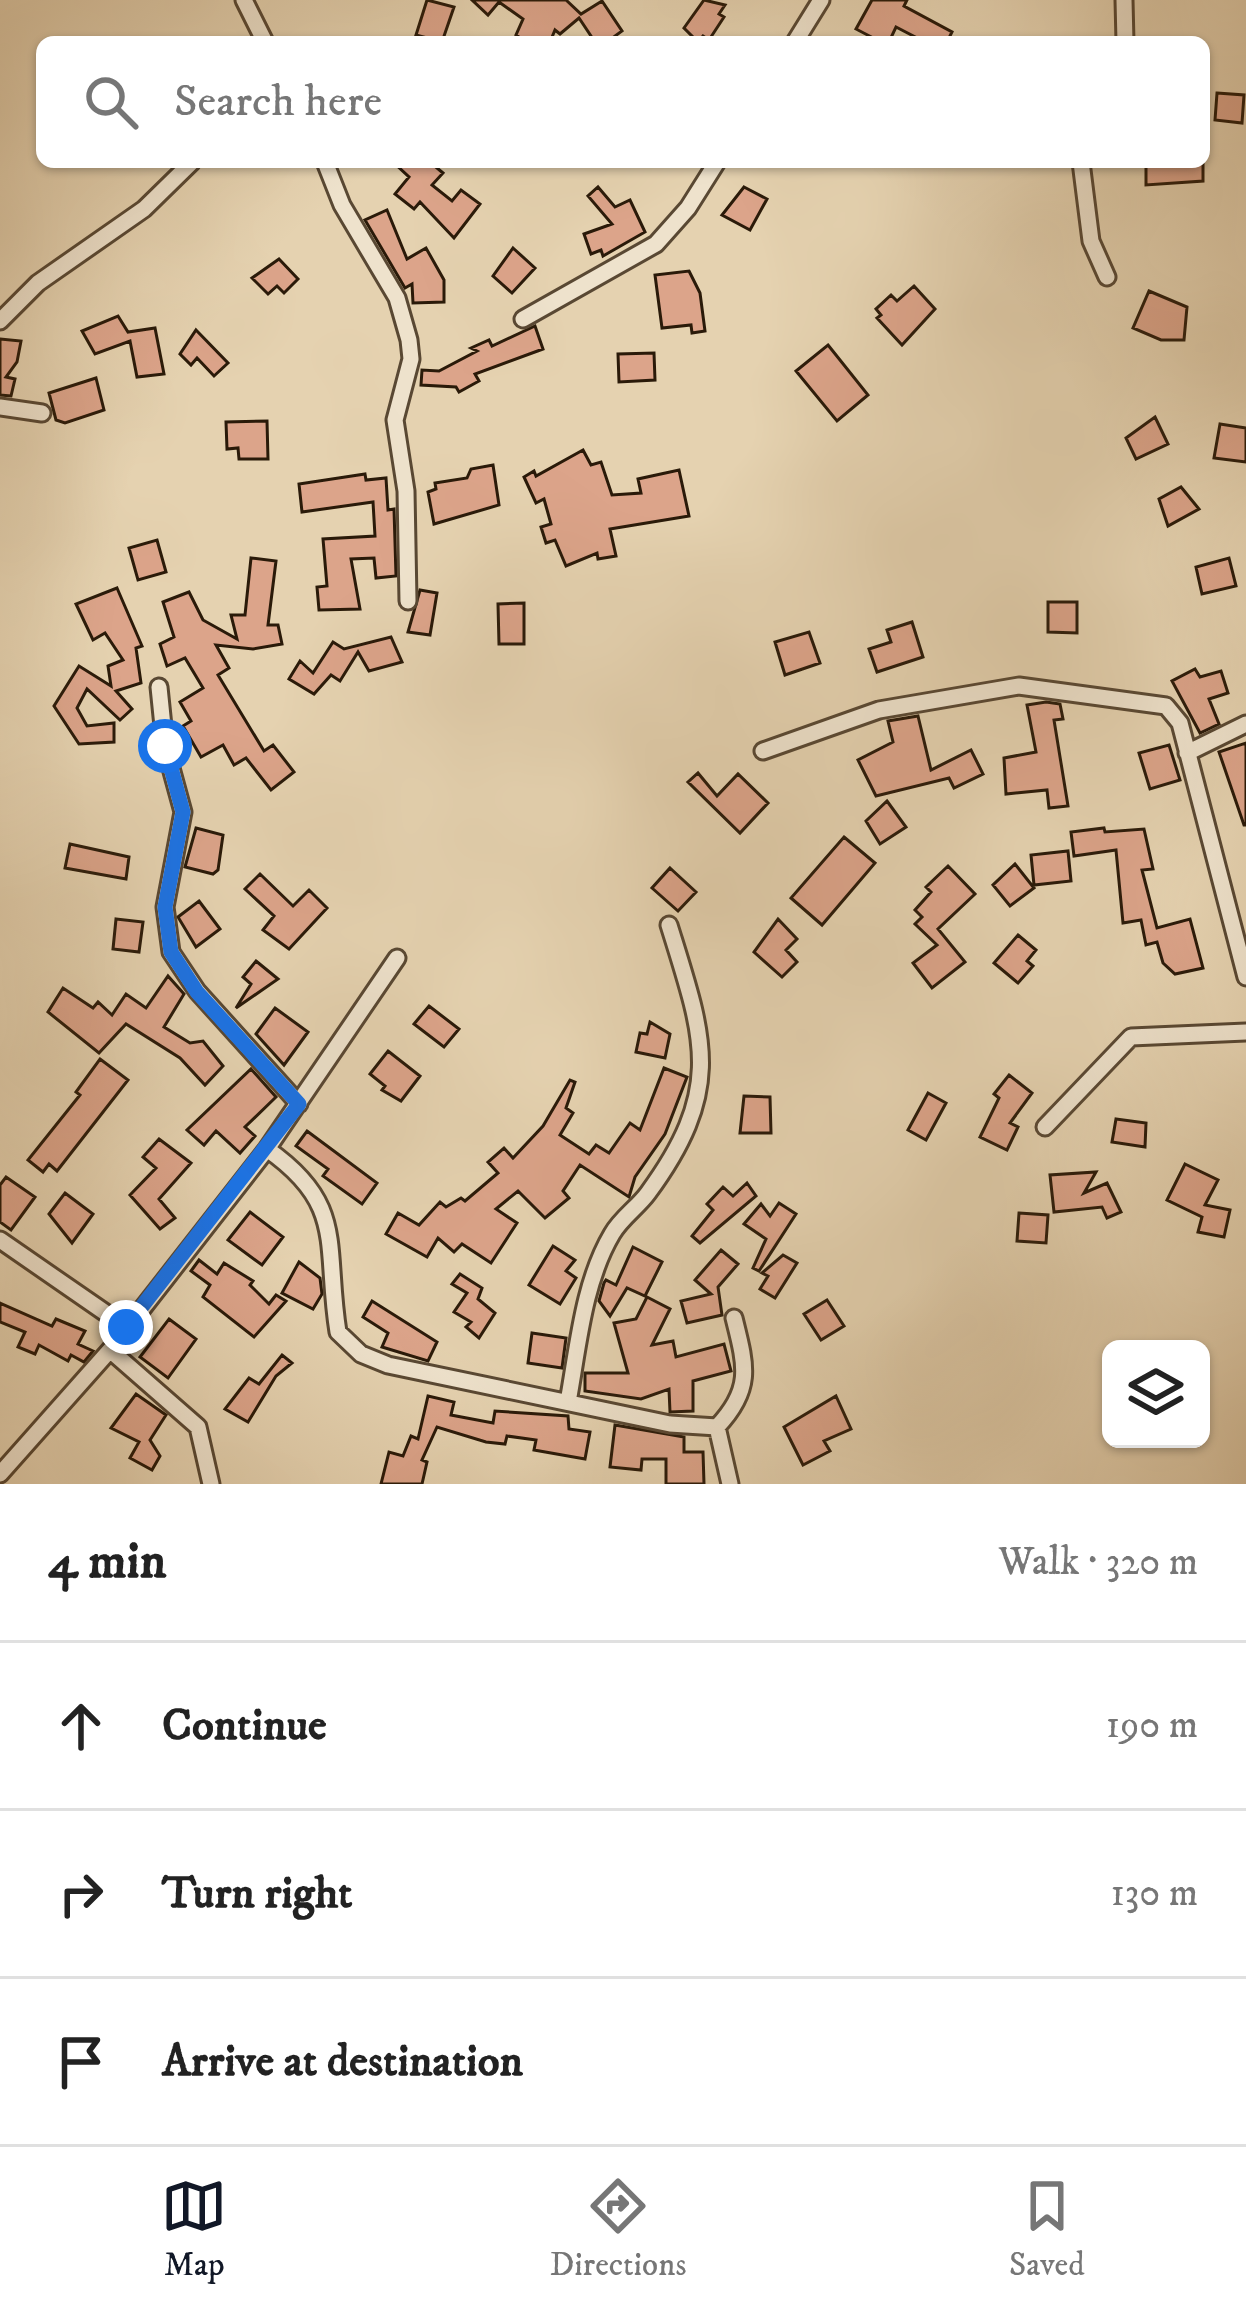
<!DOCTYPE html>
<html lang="en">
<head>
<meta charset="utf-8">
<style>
  body { margin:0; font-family:"IM FELL DW Pica",serif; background:#f6f6f6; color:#222 }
  .controls { position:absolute; right:36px; bottom:36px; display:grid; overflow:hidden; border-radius:18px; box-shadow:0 3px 9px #0004 }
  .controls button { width:108px; height:108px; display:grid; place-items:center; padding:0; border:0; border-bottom:3px solid #e0e0e0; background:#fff; color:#222; font:60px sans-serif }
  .stop { position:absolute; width:36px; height:36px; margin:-27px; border:9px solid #1a73e8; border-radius:50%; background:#fff }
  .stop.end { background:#1a73e8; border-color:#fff; box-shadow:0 3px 12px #0008 }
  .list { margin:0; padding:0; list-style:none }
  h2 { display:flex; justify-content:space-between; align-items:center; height:156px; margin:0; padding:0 48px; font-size:51px }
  h2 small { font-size:39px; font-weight:400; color:#767676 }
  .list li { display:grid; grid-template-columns:78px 1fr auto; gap:36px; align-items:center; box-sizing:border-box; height:168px; padding:0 48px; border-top:3px solid #e0e0e0 }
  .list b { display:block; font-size:45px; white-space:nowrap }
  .list em { font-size:39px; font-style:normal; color:#767676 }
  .icon { flex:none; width:66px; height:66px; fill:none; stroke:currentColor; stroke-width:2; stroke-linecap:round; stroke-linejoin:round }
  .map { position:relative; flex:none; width:1246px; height:1484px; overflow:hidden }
  .search { position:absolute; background:#fff; box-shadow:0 3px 9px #0004; left:36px; right:36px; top:36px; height:132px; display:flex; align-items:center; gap:30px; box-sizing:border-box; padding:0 42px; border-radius:18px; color:#767676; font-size:45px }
  .sheet { height:660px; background:#fff }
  nav { display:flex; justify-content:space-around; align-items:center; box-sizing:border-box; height:168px; border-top:3px solid #e0e0e0; background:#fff; font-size:33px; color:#767676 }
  nav a { display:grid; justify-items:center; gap:6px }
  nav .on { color:#111827 }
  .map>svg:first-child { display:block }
  .building { fill:#dca48a; stroke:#2a1a09; stroke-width:3 }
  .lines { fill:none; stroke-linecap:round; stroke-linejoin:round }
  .minor-casing { stroke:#594833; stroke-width:21 }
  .minor { stroke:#eee2cc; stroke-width:15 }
  .route { stroke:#1a73e8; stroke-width:15 }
</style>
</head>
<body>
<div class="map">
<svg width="1246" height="1484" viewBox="0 0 1246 1484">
  <rect width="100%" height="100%" fill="#e5d2b0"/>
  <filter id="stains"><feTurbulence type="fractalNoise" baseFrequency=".00167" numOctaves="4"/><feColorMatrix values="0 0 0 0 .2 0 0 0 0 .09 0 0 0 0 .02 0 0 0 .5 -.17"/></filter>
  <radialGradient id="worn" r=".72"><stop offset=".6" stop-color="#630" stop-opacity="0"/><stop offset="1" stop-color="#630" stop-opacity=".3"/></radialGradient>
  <!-- building -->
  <path class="building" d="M427 0 454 7 442 42 416 35Z
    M472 0H566L581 14 602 1 622 31 607 42H595L579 18 560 34 555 30 550 42H526L516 35 523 19 499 2 488 15Z
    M704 0 725 5 719 14 724 17 709 40 703 36 698 42 684 28Z
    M872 0H907L904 6 952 32 947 42H925L896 27 889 42H881L856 29Z
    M1217 93 1244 95 1242 123 1215 120Z
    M393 162H430L443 173 432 185 452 201 461 190 480 204 454 238 420 202 414 209 395 194 409 177Z
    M1146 162H1203V181L1146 185Z
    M598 187 615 207 630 200 645 232 603 256 601 250 591 254 584 234 612 224 588 196Z
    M744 187 767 199 750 230 722 215Z
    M387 210 407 259 426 248 444 280V302L413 303 412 284 405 288 365 220Z
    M513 248 535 268 512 293 493 276Z
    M279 259 298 279 284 293 277 286 268 294 252 278Z
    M689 271 700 293 705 331 692 333 691 325 662 328 655 275Z
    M914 286 935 309 902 345 877 318 881 315 876 309 891 295 897 301Z
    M1149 291 1187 307 1184 340H1161L1133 328Z
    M118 316 128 332 155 328 164 374 137 377 130 341 95 354 82 331Z
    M535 326 543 349 475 374 479 381 459 392 456 387 421 385 422 370 439 371 477 351 471 348 489 340 492 346Z
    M196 330 228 363 214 376 197 358 191 365 180 354Z
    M0 339 21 341 17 362 6 377 15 379 11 396 0 395Z
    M828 345 868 395 837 421 796 371Z
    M654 353 655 380 619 382 618 354Z
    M96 378 104 410 65 423 56 420 49 393Z
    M1155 417 1168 444 1136 459 1126 438Z
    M267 421 268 459H239L238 448 227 449 226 422Z
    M1220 424 1246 428V462L1214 458Z
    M583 450 591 465 601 462 612 495 641 493 638 479 679 470 689 516 610 529 616 556 598 559 597 553 566 566 555 540 546 543 541 527 551 524 544 499 536 503 524 477 534 471 536 476Z
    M493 465 499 505 434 524 428 492 436 489 435 483 467 478 471 469Z
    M365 474 366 480 386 478 388 510 394 509 396 576 376 578 374 558 351 559 360 609 319 610 317 587 327 586 323 539 375 536 373 502 302 512 299 484Z
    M1181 487 1199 509 1168 526 1159 499Z
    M157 540 166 572 138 580 129 548Z
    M251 558 276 561 268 625H278L282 644 253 649 216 645 229 668 218 675 264 751 273 745 294 772 271 790 246 758 234 765 223 745 201 757 183 726 191 721 180 702 203 688 185 658 167 666 160 644 174 637 163 602 189 592 203 620 237 639 231 615H245Z
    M1229 558 1236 586 1202 594 1196 567Z
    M117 588 142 646 136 648 141 683 116 691 132 709 120 720 87 689 77 708 87 726 114 723V742L79 744 54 706 79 666 111 686 108 666 123 660 105 633 93 640 76 604Z
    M420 590 437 593 430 635 408 632Z
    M1048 602H1077V633L1048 632Z
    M524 603V644H499L498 604Z
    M912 622 923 657 877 672 869 649 891 642 887 630Z
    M809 632 820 663 785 675 775 642Z
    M391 637 402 662 369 671 358 652 340 681 331 675 314 694 289 679 300 661 313 673 333 642 344 649Z
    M1195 669 1200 677 1221 671 1228 693 1209 699 1219 724 1200 733 1172 681Z
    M1046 702 1060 704 1063 719 1054 720 1068 806 1049 808 1047 790 1006 794 1004 758 1036 752 1027 705Z
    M918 716 931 770 971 750 983 774 954 788 949 778 876 796 858 760 893 742 888 721Z
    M1246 743V825H1244L1219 752Z
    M1169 745 1180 780 1150 789 1139 753Z
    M698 773 717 796 738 774 768 803 740 833 688 782Z
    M887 801 906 827 880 844 866 821Z
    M196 828 223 835 218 870 213 874 185 867Z
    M1104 828 1105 832 1144 829 1153 869 1142 870 1157 928 1190 919 1203 968 1175 974 1163 963 1157 942 1146 945 1141 920 1123 923 1116 850 1074 856 1071 832Z
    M844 837 875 863 822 925 791 898Z
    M70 844 129 857 126 879 65 868Z
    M1068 851 1071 881 1034 885 1031 855Z
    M1015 864 1034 888 1010 906 993 885Z
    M948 866 975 894 938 929 965 962 932 988 913 963 937 945 915 924 922 917 915 910 931 892 926 887Z
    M670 868 696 892 678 911 652 888Z
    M260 874 293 906 309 890 327 908 289 949 263 930 274 916 245 889Z
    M199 901 220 929 196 947 178 917Z
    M116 919 143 922 139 952 113 949Z
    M778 919 797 939 786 950 797 962 782 977 754 952Z
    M1018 935 1036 950 1027 961 1033 966 1018 983 994 963Z
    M256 961 278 979 236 1008 251 984 243 977Z
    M168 976 184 994 164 1027 190 1043 203 1041 223 1066 205 1085 180 1058 126 1024 99 1053 48 1012 63 988 93 1008 98 1002 112 1015 126 994 146 1008Z
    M429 1006 459 1029 444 1047 414 1024Z
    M275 1008 308 1032 284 1065 256 1034Z
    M650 1022 670 1034 665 1058 636 1052 640 1033 647 1034Z
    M388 1051 420 1076 401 1101 382 1090 385 1086 370 1074Z
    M100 1059 128 1080 57 1171 49 1164 43 1172 28 1160 80 1095 76 1092Z
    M664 1068 687 1077 665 1134 635 1177 629 1197 580 1165 563 1191 569 1198 545 1218 518 1191 496 1209 517 1223 491 1263 462 1244 454 1252 438 1238 427 1257 386 1234 398 1213 419 1225 440 1202 446 1207 461 1198 465 1201 498 1173 488 1162 504 1148 513 1158 543 1126 570 1080 575 1082 566 1108 573 1113 560 1135 589 1154 596 1145 609 1153 630 1123 640 1130Z
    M251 1069 276 1097 245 1127 255 1136 240 1153 216 1131 204 1145 187 1130Z
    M1009 1075 1032 1093 1010 1123 1018 1127 1007 1150 980 1137 999 1098 994 1094Z
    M928 1093 946 1103 926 1140 908 1130Z
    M744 1096 770 1097 771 1133H740Z
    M1116 1119 1146 1123 1145 1147 1112 1142Z
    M307 1131 377 1183 362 1204 323 1176 328 1169 296 1146Z
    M159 1139 191 1163 159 1199 175 1218 160 1229 130 1195 156 1168 143 1157Z
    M1185 1164 1218 1180 1205 1205 1230 1210 1224 1237 1198 1232 1202 1217 1167 1200Z
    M1096 1172 1084 1193 1107 1183 1121 1212 1107 1218 1102 1207 1054 1212 1050 1175Z
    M6 1177 35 1197 11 1230 0 1222V1185Z
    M747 1183 756 1196 700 1243 692 1236 713 1210 707 1204 723 1187 733 1196Z
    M65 1193 93 1214 72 1243 49 1214Z
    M779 1203 796 1214 759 1271 753 1268 766 1239 744 1224 761 1204 770 1216Z
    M250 1212 283 1237 262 1265 228 1240Z
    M1019 1213 1048 1215 1046 1243 1017 1241Z
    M553 1246 575 1260 566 1271 576 1278 560 1304 529 1285Z
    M633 1247 662 1262 645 1296 627 1288 610 1316 599 1301 604 1283 606 1280 616 1285Z
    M721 1250 738 1264 718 1287 722 1315 687 1323 681 1301 711 1294 695 1280Z
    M783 1255 797 1263 775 1298 760 1289 768 1276 762 1273Z
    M199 1260 217 1274 224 1263 253 1281 250 1285 269 1304 276 1295 286 1301 254 1337 203 1297 210 1285 191 1271Z
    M299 1262 320 1278 322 1294 313 1309 282 1293Z
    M460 1274 482 1288 478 1299 495 1313 479 1338 466 1327 471 1322 454 1312 467 1293 452 1284Z
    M647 1297 670 1309 652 1345 673 1341 676 1357 724 1344 731 1371 693 1381V1411L670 1412 669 1389 641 1399 585 1391V1373H628L614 1323 636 1319Z
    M827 1300 844 1326 821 1340 804 1314Z
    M372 1301 437 1342 428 1361 382 1347 388 1333 363 1317Z
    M0 1303 52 1326 56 1319 85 1331 78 1344 93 1351 84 1362 71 1355 68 1361 39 1345 35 1354 18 1347 25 1332 0 1322Z
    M169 1319 196 1339 168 1378 140 1357Z
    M532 1333 566 1338 562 1368 528 1363Z
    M282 1355 292 1363 276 1376 248 1422 225 1409 249 1378 259 1384Z
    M136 1394 166 1415 150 1440 160 1456 152 1470 130 1458 139 1442 111 1428Z
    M428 1396 454 1402 451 1415 493 1423 495 1411 568 1416 569 1429 590 1432 585 1459 534 1450 536 1440 507 1436 505 1444 486 1442 437 1427 422 1460 427 1462 422 1484H381L389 1452 403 1456 411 1436 418 1439Z
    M836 1396 851 1429 824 1441 830 1451 803 1465 784 1427Z
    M615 1425 684 1437V1452H703L704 1484H666V1459H642L641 1470 610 1467Z"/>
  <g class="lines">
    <!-- minor casing -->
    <g class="minor-casing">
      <path id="minor" d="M244 0 265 42
        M1124 0 1125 42
        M795 42 821 0
        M325 162 342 205 397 298 409 340 411 359 395 420 406 491 408 601
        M1081 162 1091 241 1107 277
        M523 319 656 244 688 208 717 162
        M0 321 38 283 144 209 192 162
        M0 407 42 413
        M159 687 165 746 183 812 165 907 171 952 197 991 299 1104
        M763 751 879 710 1019 686 1166 706 1180 723 1246 977
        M1187 753 1246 724
        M1045 1127 1131 1037 1246 1032
        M267 1149C347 1205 324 1245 338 1332L361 1354 388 1365 670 1424 717 1427
        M0 1240 126 1327
        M110 1350 198 1427 211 1484
        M568 1402C578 1348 583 1283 612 1234 621 1218 638 1207 648 1193 725 1088 704 1038 669 925
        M0 1474 110 1350 267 1149 397 958
        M730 1484 717 1427C753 1389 746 1366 734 1318"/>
    </g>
    <!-- minor -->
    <use href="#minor" class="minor"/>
  </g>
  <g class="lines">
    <!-- route -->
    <path class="route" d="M126 1327 299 1104 197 992 171 952 165 907 183 812 165 746"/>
  </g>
  <rect width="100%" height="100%" filter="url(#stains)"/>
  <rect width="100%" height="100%" fill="url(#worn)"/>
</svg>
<div class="controls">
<button><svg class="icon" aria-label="layers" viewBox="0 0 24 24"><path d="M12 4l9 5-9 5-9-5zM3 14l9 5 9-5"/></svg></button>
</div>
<div class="stop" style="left:165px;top:746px"></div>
<div class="stop end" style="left:126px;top:1327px"></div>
<div class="search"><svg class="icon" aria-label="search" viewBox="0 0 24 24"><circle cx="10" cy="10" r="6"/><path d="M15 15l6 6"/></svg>Search here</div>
</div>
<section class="sheet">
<h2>4 min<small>Walk · 320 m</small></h2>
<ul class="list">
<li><svg class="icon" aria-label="ahead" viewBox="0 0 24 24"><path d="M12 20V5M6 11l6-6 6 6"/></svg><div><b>Continue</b></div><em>190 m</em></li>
<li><svg class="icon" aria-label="right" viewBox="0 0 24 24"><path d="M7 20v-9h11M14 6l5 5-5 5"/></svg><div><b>Turn right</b></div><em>130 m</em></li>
<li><svg class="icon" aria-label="arrive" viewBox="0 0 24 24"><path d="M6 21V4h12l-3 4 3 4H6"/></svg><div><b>Arrive at destination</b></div></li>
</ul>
</section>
<nav>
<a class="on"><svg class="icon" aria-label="map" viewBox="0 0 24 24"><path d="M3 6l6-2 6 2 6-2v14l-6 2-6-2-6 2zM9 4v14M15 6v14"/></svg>Map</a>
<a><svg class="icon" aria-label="directions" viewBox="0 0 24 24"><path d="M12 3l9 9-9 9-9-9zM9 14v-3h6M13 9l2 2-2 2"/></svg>Directions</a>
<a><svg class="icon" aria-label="saved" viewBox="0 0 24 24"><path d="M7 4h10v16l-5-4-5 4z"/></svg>Saved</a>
</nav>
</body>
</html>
